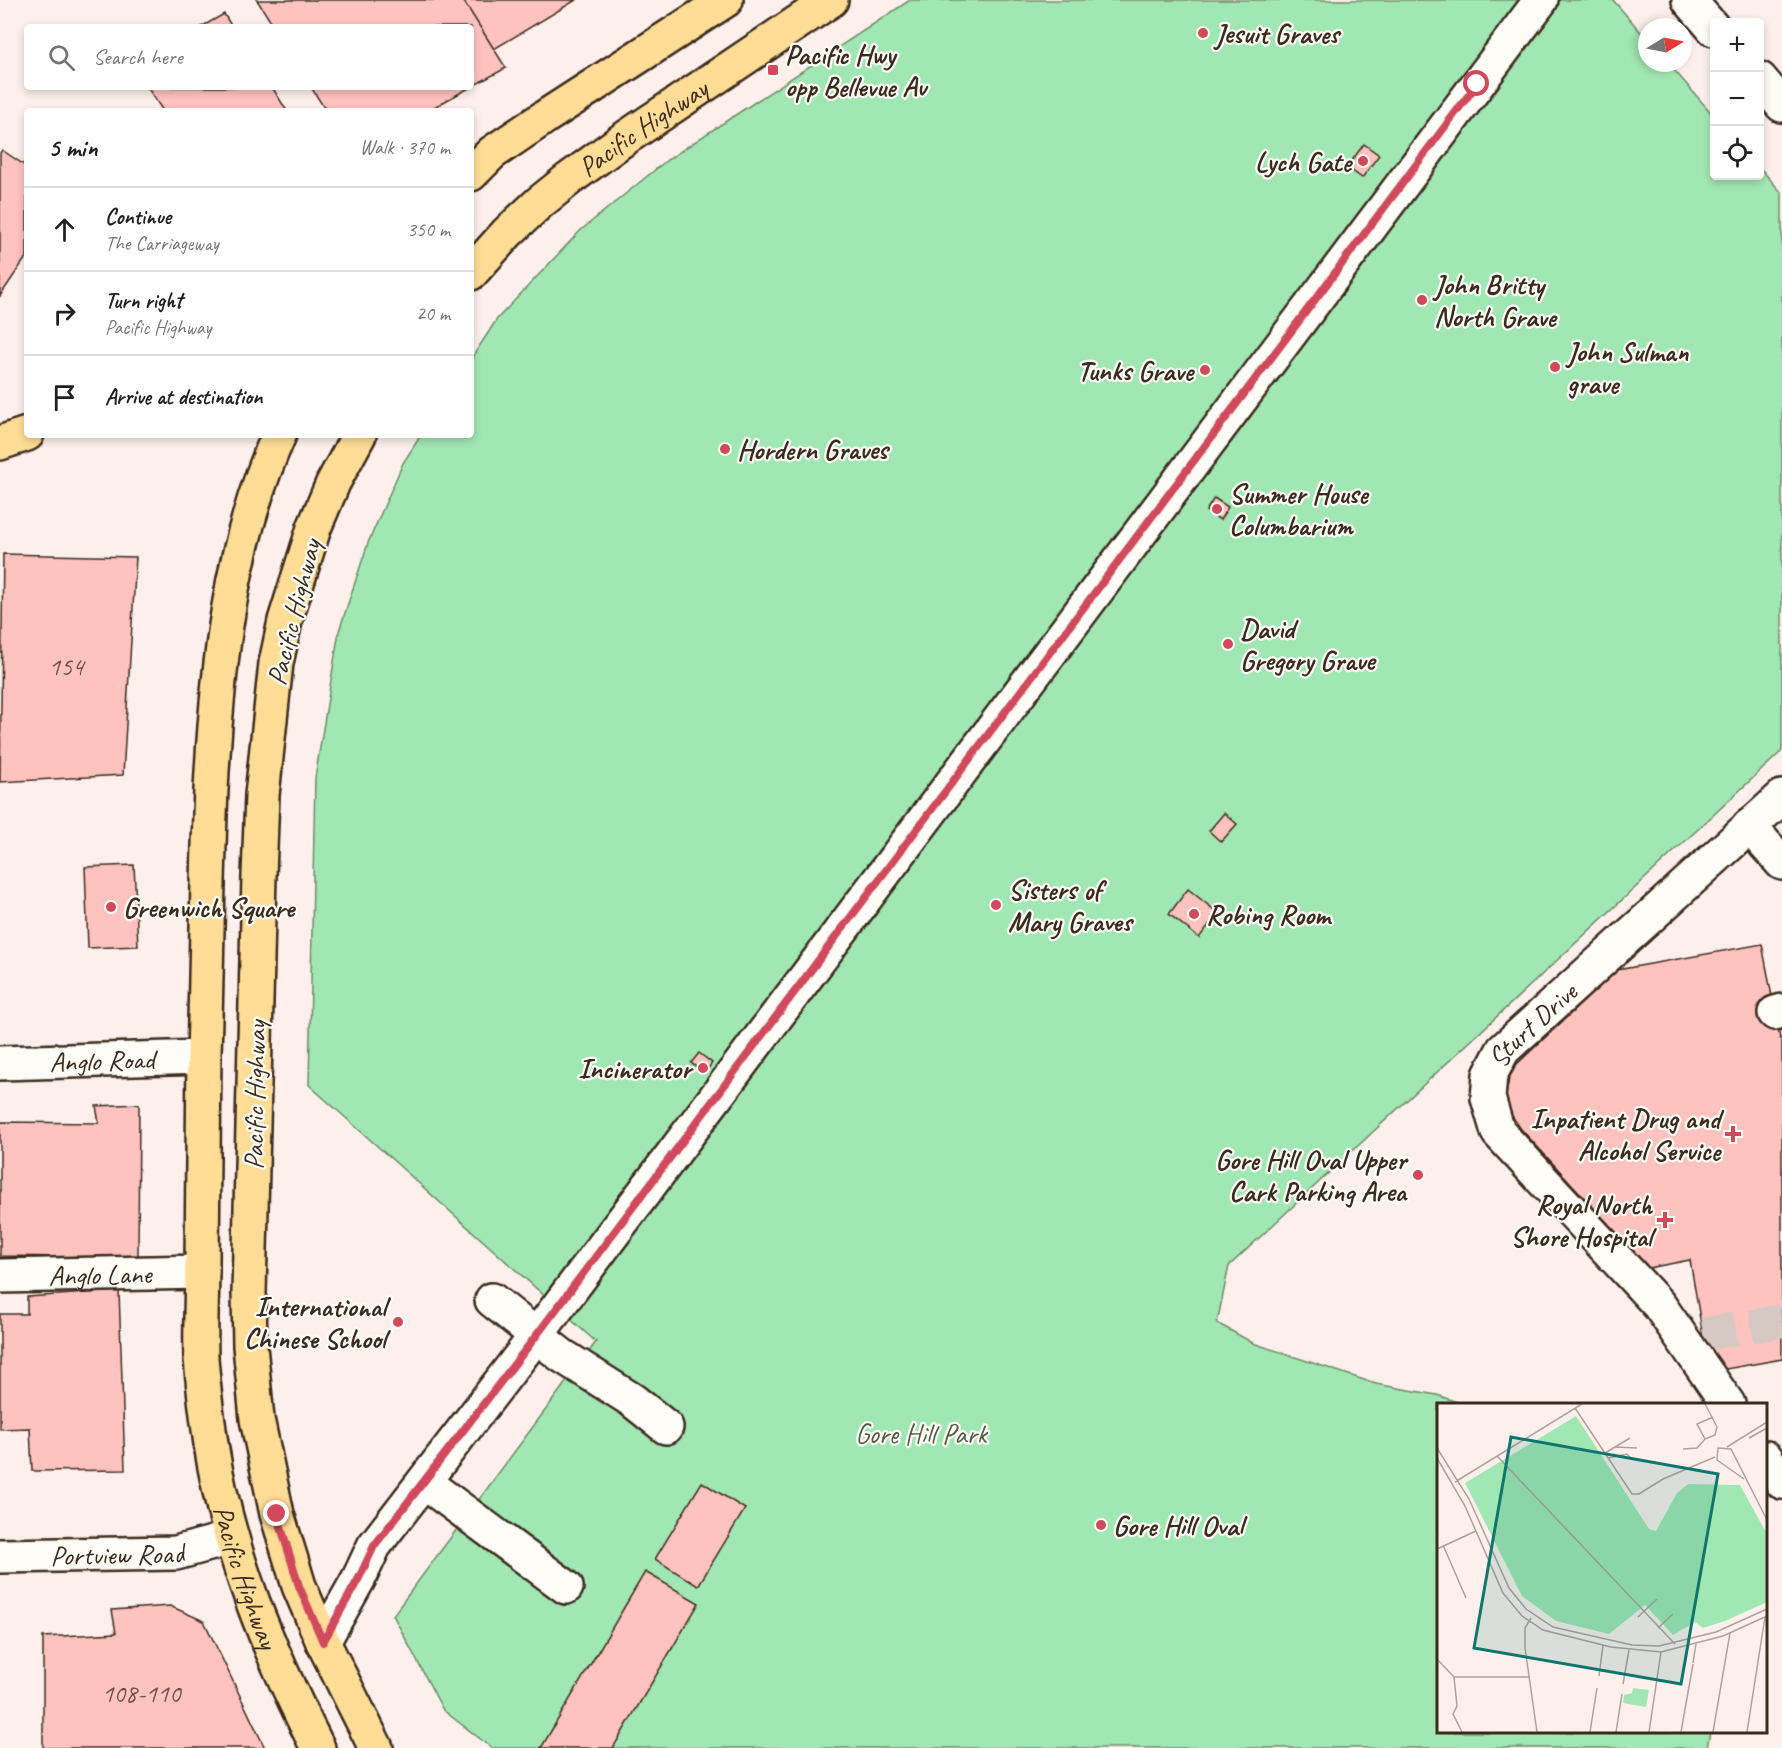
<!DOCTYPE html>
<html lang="en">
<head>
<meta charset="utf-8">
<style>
  body { margin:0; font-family:Caveat,sans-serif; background:#f6f6f6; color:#202124 }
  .controls { position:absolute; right:18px; top:18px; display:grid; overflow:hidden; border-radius:6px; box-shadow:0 3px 9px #0003 }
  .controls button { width:54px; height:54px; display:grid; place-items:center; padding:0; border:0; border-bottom:2px solid #e0e0e0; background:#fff; color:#202124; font:30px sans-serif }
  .compass { position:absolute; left:1638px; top:18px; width:54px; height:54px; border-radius:50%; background:#fff; box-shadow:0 3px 9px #0003; rotate:80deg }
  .stop { position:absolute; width:18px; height:18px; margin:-14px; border:4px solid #d1495b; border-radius:50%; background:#fff }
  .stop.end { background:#d1495b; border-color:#fff; box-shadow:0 2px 6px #0008 }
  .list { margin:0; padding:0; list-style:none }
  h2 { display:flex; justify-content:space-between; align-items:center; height:78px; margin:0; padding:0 24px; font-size:26px }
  h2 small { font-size:20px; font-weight:400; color:#757577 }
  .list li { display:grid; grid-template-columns:39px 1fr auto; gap:18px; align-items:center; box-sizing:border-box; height:84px; padding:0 24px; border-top:2px solid #e0e0e0 }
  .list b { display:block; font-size:22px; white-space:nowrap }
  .list p { margin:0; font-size:20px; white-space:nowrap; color:#757577 }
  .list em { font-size:20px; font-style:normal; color:#757577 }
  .icon { flex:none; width:33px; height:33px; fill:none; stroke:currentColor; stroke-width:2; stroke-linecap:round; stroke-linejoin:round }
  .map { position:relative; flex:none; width:1782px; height:1748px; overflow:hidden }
  .search { position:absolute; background:#fff; box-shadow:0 3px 9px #0003; left:24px; top:24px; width:450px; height:66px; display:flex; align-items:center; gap:15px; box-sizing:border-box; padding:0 21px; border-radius:6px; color:#757577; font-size:22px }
  .panel { position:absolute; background:#fff; box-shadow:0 3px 9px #0003; left:24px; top:108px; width:450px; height:330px; border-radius:6px }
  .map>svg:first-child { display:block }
  .green { fill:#a1e7b3; stroke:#6e8868; stroke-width:1.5 }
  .building { fill:#fec2bf; stroke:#3b2a1e; stroke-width:1.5 }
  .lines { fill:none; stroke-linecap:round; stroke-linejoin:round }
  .minor-tunnel { stroke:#d6c8c3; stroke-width:33; stroke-dasharray:33 16; stroke-linecap:butt }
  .minor-casing { stroke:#3b2a1e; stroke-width:38 }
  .major-casing { stroke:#3b2a1e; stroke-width:38 }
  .minor { stroke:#fdfcf7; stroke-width:33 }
  .major { stroke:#ffdd96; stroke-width:33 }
  .route { stroke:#d1495b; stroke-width:8 }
  .poi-dot { fill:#d1495b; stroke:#fdfcf7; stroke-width:2 }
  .labels { text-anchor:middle; stroke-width:4.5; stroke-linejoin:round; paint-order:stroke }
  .number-label { font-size:26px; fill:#6c5046 }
  .poi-label { font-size:28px; font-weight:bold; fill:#3b2a1e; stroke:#fdfcf7; text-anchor:start }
  .street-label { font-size:28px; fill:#3b2a1e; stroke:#fdfcf7 }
  .park-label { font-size:28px; fill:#545943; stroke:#fdfcf7 }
  .inset-road { fill:none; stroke:#afa19a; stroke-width:1.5 }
  .view { fill:#0f766e; fill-opacity:0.15; stroke:#0f766e; stroke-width:3 }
  .inset-edge { fill:none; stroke:#3b2a1e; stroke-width:3 }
</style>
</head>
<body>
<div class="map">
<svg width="1782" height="1748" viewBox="0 0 1782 1748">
  <rect width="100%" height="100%" fill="#fdf0ec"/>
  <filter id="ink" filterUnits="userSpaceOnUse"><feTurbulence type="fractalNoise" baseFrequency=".0167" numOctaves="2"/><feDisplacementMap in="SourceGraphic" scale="12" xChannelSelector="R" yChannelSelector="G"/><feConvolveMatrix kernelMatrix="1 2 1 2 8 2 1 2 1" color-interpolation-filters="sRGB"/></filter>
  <g filter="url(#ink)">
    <!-- green -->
    <path class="green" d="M910 0H1613L1647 39V63H1668L1714 116V176H1760V168L1782 193V751L1229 1266 1217 1323 1253 1343 1376 1384 1437 1395 1463 1404H1438V1732H1710L1707 1748H492L443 1710 393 1615 596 1342 309 1085 315 778 339 631 368 543 403 463 421 435H471V359L497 319 581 230 667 160Z"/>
    <!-- building -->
    <path class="building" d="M257 0H463L506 68 471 87V27H274Z
      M463 0H576L494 49Z
      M224 14 232 27H201Z
      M147 87H272L287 111H163Z
      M311 87H471L427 111H326Z
      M1364 144 1379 155 1362 178 1347 167Z
      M2 150 27 167V256L0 296V153Z
      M1214 498 1228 507 1220 520 1206 511Z
      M3 554 136 557 123 775 0 782Z
      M1224 813 1237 824 1221 842 1209 831Z
      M134 865 138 946 88 948 85 867Z
      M1188 889 1218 913 1199 938 1169 914Z
      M1762 944 1780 1039 1782 1038V1359L1709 1372 1690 1260 1649 1268 1521 1129 1510 1113 1506 1095 1509 1078 1517 1064 1617 970Z
      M699 1053 712 1063 705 1073 691 1063Z
      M139 1104 138 1258 0 1256V1122L99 1123 96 1106Z
      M119 1291 125 1470 32 1471 30 1428 0 1429V1314H27V1297Z
      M702 1482 745 1509 698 1586 655 1559Z
      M645 1572 699 1603 613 1748H541Z
      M170 1606 204 1621 265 1748H43V1637L116 1633 112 1610Z"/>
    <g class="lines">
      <!-- minor-tunnel -->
      <path class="minor-tunnel" d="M1703 1334 1782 1321"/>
      <!-- minor casing -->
      <g class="minor-casing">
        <g id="minor">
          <path d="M1689 0 1714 29"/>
          <path d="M1760 79 1782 105"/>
          <path d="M1749 826 1782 863"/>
          <path d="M1775 1013 1782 1011"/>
          <path id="s1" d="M0 1063 204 1057"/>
          <path id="s2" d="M0 1276 202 1272"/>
          <path d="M492 1300 561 1355 632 1400 666 1427"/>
          <path id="s3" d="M1728 1404 1659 1305 1498 1132 1488 1098 1490 1075 1503 1050 1782 797"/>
          <path d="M1766 1458 1782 1482"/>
          <path d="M424 1482 566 1587"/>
          <path id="s4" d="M0 1556 176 1553 231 1538"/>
          <path d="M323 1642 359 1578 374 1546 536 1336 1541 0"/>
        </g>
      </g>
      <!-- major casing -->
      <g class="major-casing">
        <g id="major">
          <path d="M471 174 492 153 545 117 726 0"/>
          <path id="s5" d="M471 273 507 233 539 203 569 179 621 141 831 0"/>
          <path id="s6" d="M279 435C229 546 217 671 211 790 207 878 207 966 204 1053 203 1123 202 1193 202 1262 202 1294 200 1326 201 1357 203 1386 207 1416 211 1444 228 1554 268 1649 318 1748"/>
          <path d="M359 435 333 483 314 528 285 621 276 663 262 795 259 876 249 1293 250 1346 257 1419 277 1514 299 1586 323 1642 376 1748"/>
          <path d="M0 443 27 434"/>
        </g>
      </g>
      <!-- minor -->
      <use href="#minor" class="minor"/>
      <!-- major -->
      <use href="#major" class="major"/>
    </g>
  </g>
  <g class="lines" filter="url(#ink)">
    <!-- route -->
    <path class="route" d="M277 1514 299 1586 323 1642 359 1578 374 1546 536 1336 1477 84"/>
  </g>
  <!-- markers -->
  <g class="poi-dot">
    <circle cx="1203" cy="33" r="6"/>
    <rect x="767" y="64" width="12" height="12" rx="3"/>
    <circle cx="1363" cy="161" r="6"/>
    <circle cx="1422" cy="300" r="6"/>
    <circle cx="1555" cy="367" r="6"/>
    <circle cx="1205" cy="370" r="6"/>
    <circle cx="725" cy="449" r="6"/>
    <circle cx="1217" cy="509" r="6"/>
    <circle cx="1228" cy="644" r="6"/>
    <circle cx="996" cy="905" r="6"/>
    <circle cx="111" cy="907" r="6"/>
    <circle cx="1194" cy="914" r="6"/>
    <circle cx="703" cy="1068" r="6"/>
    <path d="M1730 1125h6v6h6v6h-6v6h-6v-6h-6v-6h6z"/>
    <circle cx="1418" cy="1175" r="6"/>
    <path d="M1662 1211h6v6h6v6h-6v6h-6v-6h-6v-6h6z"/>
    <circle cx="398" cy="1322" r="6"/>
    <circle cx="1101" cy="1525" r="6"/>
  </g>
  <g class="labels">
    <!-- number labels -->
    <g class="number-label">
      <text x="66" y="675">154</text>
      <text x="141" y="1702">108-110</text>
    </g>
    <!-- poi labels -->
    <g class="poi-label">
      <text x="1215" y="43">Jesuit Graves</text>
      <text x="785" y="64">Pacific Hwy<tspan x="785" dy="32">opp Bellevue Av</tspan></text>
      <text x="1351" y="171" text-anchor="end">Lych Gate</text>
      <text x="1434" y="294">John Britty<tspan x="1434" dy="32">North Grave</tspan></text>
      <text x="1567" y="361">John Sulman<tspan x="1567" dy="32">grave</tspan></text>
      <text x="1193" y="380" text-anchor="end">Tunks Grave</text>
      <text x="737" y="459">Hordern Graves</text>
      <text x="1229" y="503">Summer House<tspan x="1229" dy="32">Columbarium</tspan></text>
      <text x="1240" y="638">David<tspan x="1240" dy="32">Gregory Grave</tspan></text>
      <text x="1008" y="899">Sisters of<tspan x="1008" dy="32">Mary Graves</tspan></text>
      <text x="123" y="917">Greenwich Square</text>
      <text x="1206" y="924">Robing Room</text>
      <text x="691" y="1078" text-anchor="end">Incinerator</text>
      <text x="1720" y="1128" text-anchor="end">Inpatient Drug and<tspan x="1720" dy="32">Alcohol Service</tspan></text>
      <text x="1406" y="1169" text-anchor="end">Gore Hill Oval Upper<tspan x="1406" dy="32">Cark Parking Area</tspan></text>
      <text x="1652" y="1214" text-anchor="end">Royal North<tspan x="1652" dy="32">Shore Hospital</tspan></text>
      <text x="386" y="1316" text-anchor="end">International<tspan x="386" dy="32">Chinese School</tspan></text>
      <text x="1113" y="1535">Gore Hill Oval</text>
    </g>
    <!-- street labels -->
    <g class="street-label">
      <text dy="10" stroke="none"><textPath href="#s5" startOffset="226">Pacific Highway</textPath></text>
      <text transform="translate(293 612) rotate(-76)" y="10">Pacific Highway</text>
      <text dy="10" stroke="none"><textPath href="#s3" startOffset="482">Sturt Drive</textPath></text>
      <text dy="10" stroke="none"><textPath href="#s1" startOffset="102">Anglo Road</textPath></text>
      <text transform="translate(254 1095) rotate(-89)" y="10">Pacific Highway</text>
      <text dy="10" stroke="none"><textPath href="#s2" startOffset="100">Anglo Lane</textPath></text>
      <text dy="10" stroke="none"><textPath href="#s4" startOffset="117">Portview Road</textPath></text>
      <text dy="10" stroke="none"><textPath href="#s6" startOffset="1156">Pacific Highway</textPath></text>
    </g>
    <!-- park labels -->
    <g class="park-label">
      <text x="921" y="1443">Gore Hill Park</text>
    </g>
  </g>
  <!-- overview -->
  <g transform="translate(1437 1403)">
    <rect width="330" height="330" fill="#fdf0ec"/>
    <path d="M139 13 212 126 219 128 240 90 251 81 303 82 330 131V199L288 218 266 225 258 219 236 232 208 202 172 231 119 218 85 193 28 80ZM196 285 212 287 209 304 186 300 187 292 195 290Z" fill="#a1e7b3"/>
    <path class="inset-road" d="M138 5 195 91H202L226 76 278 54M312 35 330 25M268 36 278 32 280 24 268 1M268 36 260 21 276 14M178 44 200 45M290 44 330 19M0 45 32 96 72 185 89 206 116 224 195 242 222 243 279 229 330 206M246 46 260 45 268 36M168 50 193 35M60 53 238 241M0 55 28 103 66 190 85 213 106 227 174 244 224 249 286 233 330 213M171 55 190 51 194 56M307 76 280 57 281 45 294 46 330 117M18 79 145 1M6 142 29 195M0 146 39 128M201 214 220 196M94 215 88 225V245L100 329M221 225 236 211M0 256 17 274H93M256 260 259 241M162 273 166 242M17 274 20 303 16 311 25 329M186 281 192 247M153 329 160 285M179 329 185 291M212 329 224 249M244 329 256 261M276 329 293 230M310 329 328 214"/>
    <path class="view" d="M74 34 281 71 244 281 37 245Z"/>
    <rect width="330" height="330" class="inset-edge"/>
  </g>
</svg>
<div class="controls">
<button>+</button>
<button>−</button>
<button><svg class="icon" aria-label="locate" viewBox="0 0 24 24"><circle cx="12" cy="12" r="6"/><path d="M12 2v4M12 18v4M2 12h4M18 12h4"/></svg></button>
</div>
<svg class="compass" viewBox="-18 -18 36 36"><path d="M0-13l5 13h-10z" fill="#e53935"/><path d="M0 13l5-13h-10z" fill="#757577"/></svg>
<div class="stop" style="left:1477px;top:84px"></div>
<div class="stop end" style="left:277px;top:1514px"></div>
<div class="search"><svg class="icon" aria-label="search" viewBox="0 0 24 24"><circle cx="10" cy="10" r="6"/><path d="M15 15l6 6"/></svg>Search here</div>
<section class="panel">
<h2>5 min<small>Walk · 370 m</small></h2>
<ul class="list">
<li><svg class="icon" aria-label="ahead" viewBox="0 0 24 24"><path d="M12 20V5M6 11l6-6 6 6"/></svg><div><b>Continue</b><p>The Carriageway</p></div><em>350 m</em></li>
<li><svg class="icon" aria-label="right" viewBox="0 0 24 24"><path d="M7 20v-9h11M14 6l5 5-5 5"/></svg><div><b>Turn right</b><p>Pacific Highway</p></div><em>20 m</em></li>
<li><svg class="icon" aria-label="arrive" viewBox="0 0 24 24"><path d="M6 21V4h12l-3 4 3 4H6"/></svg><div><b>Arrive at destination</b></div></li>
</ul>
</section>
</div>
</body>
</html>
